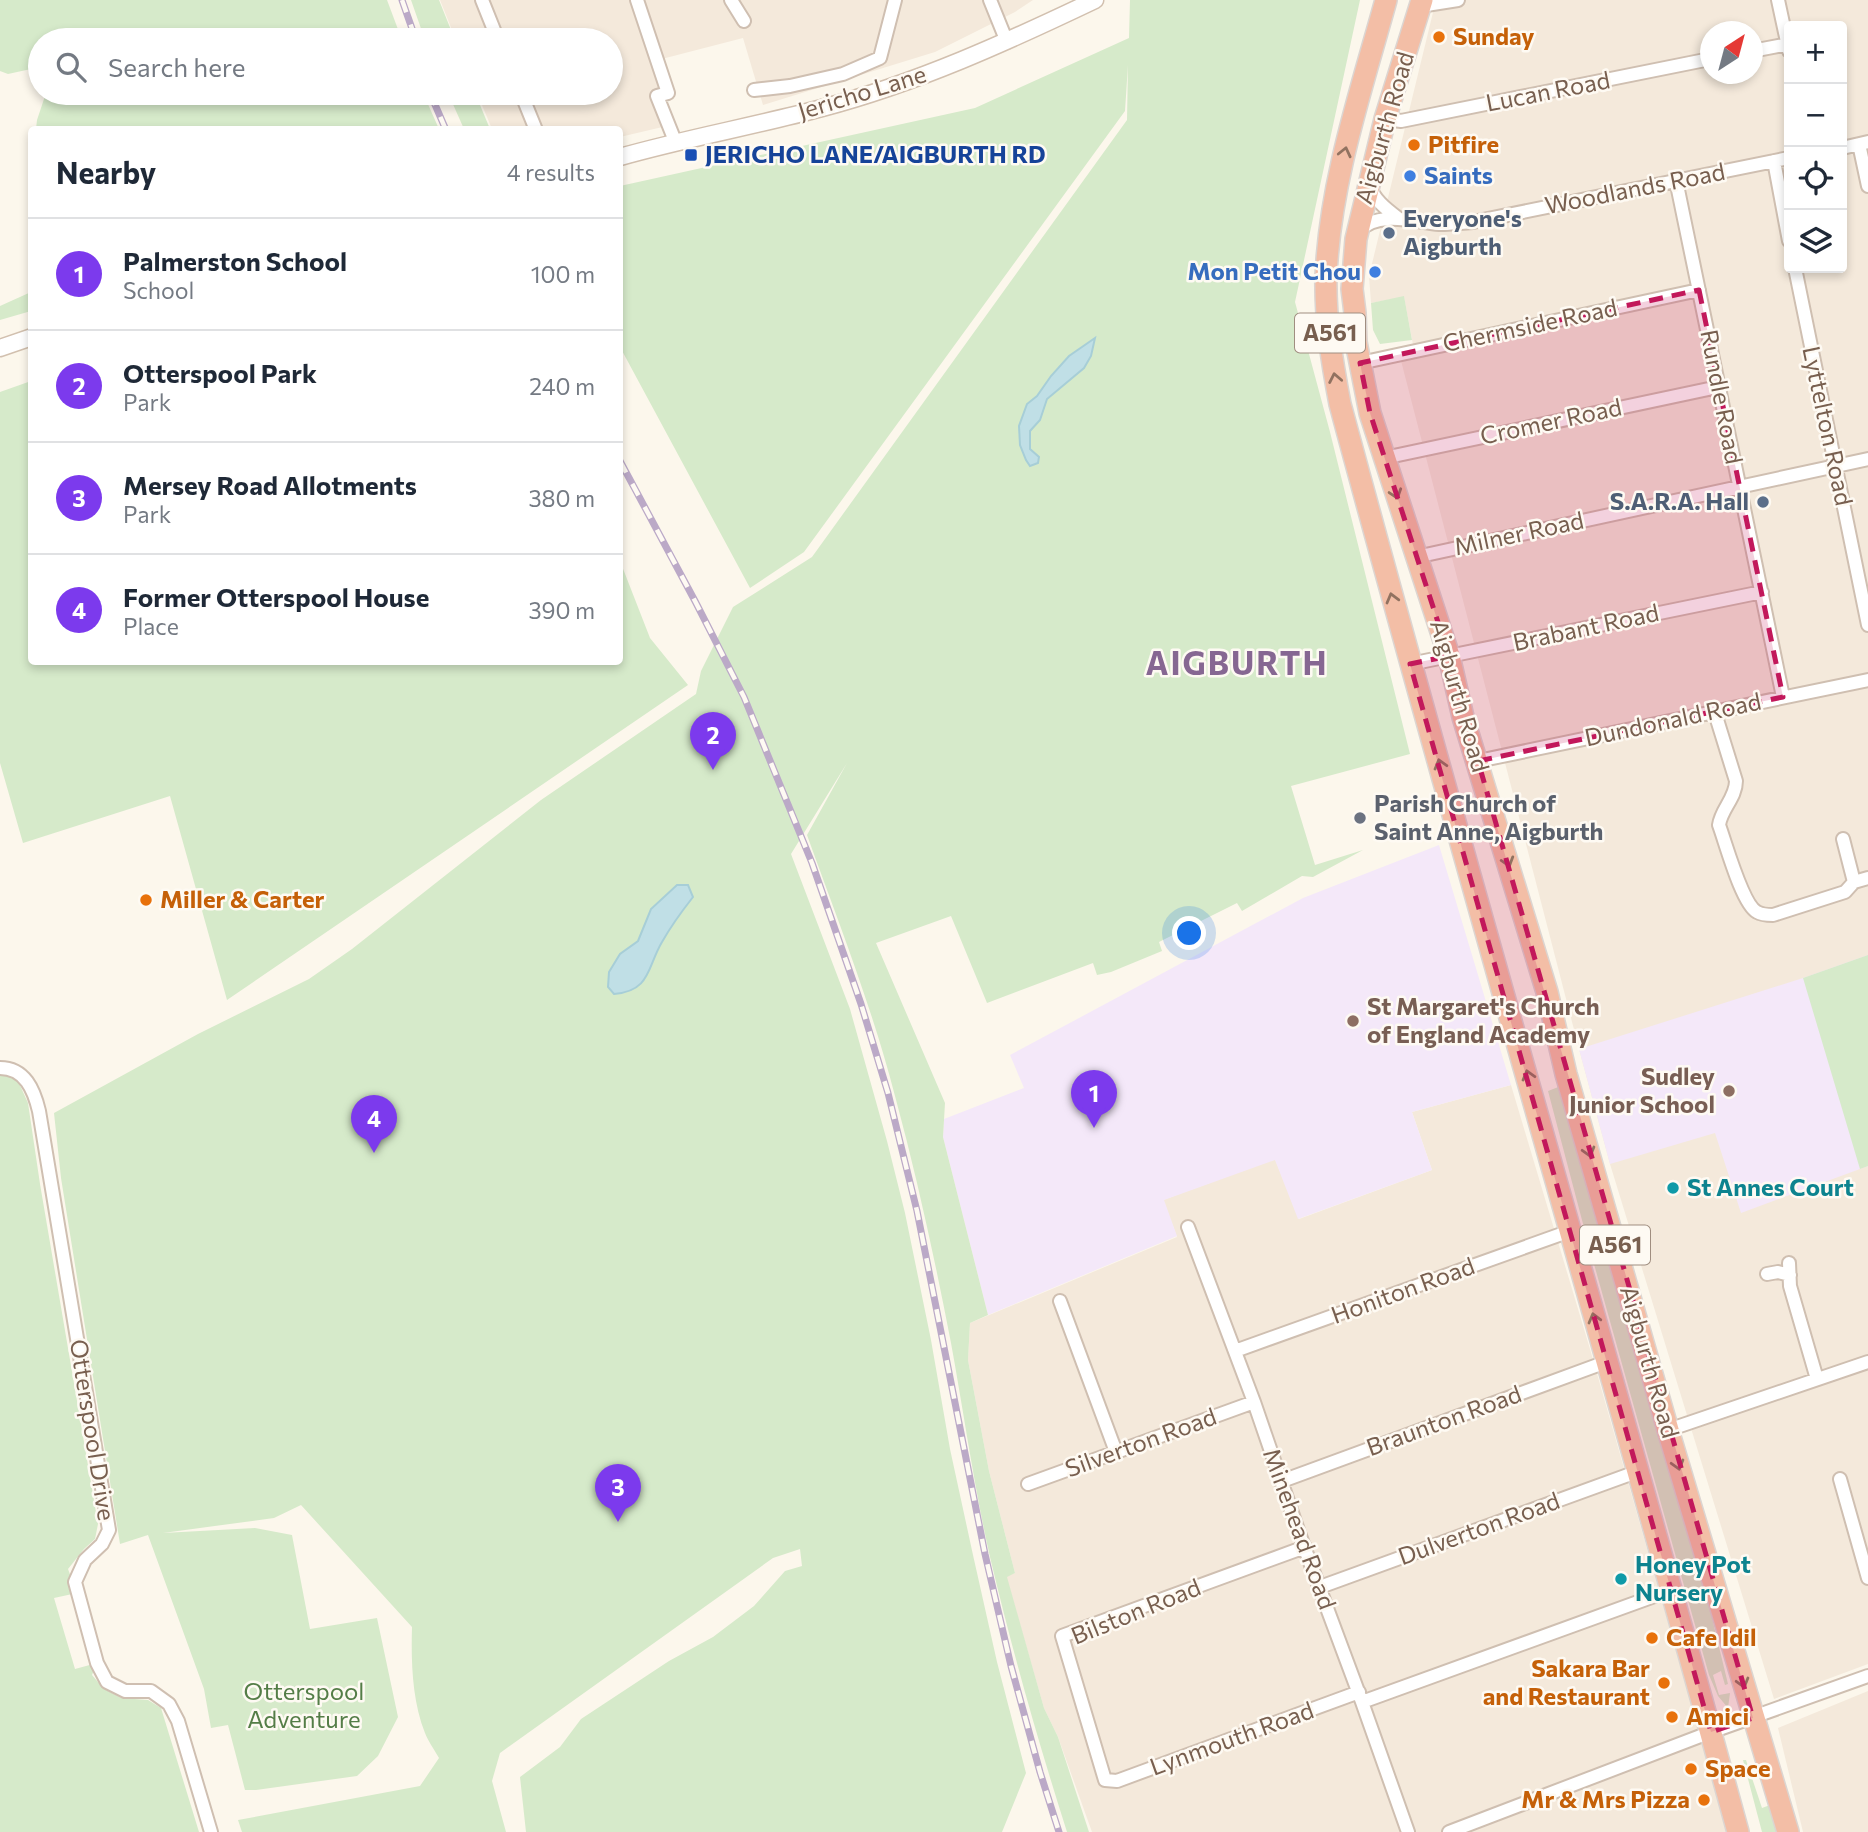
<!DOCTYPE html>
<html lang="en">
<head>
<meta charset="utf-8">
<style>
  body { margin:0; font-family:Commissioner,sans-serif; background:#f6f6f7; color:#1f2937 }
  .controls { position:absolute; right:21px; top:21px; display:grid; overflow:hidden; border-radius:7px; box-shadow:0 4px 10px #0003 }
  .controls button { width:63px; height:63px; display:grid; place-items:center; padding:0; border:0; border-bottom:2px solid #e0e1e3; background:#fff; color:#1f2937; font:35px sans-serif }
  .compass { position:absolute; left:1700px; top:21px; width:63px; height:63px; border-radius:50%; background:#fff; box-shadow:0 4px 10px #0003; rotate:36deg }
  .you { position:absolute; left:1190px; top:934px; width:24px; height:24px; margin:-18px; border:5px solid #fff; border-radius:50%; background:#1a73e8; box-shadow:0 0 0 10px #1a73e833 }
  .badge { display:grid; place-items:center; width:46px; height:46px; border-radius:50%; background:#7c3aed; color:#fff; font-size:23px; font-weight:700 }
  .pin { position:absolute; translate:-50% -58px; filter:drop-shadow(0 2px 4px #0008) }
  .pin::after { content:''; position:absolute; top:37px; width:24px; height:21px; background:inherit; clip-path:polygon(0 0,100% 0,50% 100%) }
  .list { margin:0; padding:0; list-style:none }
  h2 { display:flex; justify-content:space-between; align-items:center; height:91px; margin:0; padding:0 28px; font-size:30px }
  h2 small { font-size:23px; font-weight:400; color:#747a83 }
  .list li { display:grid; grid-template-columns:46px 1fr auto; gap:21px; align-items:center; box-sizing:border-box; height:112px; padding:0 28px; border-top:2px solid #e0e1e3 }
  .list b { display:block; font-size:26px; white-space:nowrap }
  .list p { margin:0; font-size:23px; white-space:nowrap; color:#747a83 }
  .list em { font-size:23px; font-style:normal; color:#747a83 }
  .icon { flex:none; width:38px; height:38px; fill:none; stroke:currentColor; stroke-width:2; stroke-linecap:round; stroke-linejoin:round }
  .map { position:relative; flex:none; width:1868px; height:1832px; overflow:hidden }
  .search { position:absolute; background:#fff; box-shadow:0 4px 10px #0003; left:28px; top:28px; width:595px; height:77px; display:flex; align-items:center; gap:18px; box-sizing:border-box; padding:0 24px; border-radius:38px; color:#747a83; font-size:26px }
  .panel { position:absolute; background:#fff; box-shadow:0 4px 10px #0003; left:28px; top:126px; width:595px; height:539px; border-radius:7px }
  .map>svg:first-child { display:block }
  .residential { fill:#f4e9db; fill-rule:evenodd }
  .education { fill:#f4e8f9 }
  .green { fill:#d6eaca }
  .water { fill:#c0dfe6; stroke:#a7ced7; stroke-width:2 }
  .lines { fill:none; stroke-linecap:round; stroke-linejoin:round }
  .street-casing { stroke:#cfbfb1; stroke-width:16 }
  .secondary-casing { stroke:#d2c0af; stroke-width:19 }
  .highway-casing { stroke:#dcd5d1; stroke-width:24 }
  .street { stroke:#fff; stroke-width:12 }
  .secondary { stroke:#fff; stroke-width:16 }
  .highway { stroke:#f3bea6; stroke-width:21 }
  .rail-casing { stroke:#bba9c7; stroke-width:7 }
  .rail { stroke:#fefaf3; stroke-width:4.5; stroke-dasharray:13; stroke-linecap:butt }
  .oneway { stroke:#917260 }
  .marked { fill:#c2185b; fill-opacity:0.2; stroke:#c2185b; stroke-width:5; stroke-dasharray:14 9; stroke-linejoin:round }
  .food-dot { fill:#e8710a; stroke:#fefaf3; stroke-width:2.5 }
  .transit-dot { fill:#1a4fb4; stroke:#fefaf3; stroke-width:2.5 }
  .shop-dot { fill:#3f7fe0; stroke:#fefaf3; stroke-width:2.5 }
  .service-dot { fill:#5c6f8a; stroke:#fefaf3; stroke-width:2.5 }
  .worship-dot { fill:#6b7280; stroke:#fefaf3; stroke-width:2.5 }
  .education-dot { fill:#8d6e63; stroke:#fefaf3; stroke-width:2.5 }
  .culture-dot { fill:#0f9aa8; stroke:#fefaf3; stroke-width:2.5 }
  .labels { text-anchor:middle; stroke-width:5; stroke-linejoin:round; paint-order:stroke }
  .shield { fill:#fefaf3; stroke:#a08e80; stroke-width:2 }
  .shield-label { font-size:23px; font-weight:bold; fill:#785f4f }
  .food-label { font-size:24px; font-weight:bold; fill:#c56008; stroke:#fefaf3; text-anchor:start }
  .street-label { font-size:24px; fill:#785f4f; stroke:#fefaf3 }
  .transit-label { font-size:24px; font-weight:bold; fill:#164399; stroke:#fefaf3; text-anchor:start }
  .shop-label { font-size:24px; font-weight:bold; fill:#366cbe; stroke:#fefaf3; text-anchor:start }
  .service-label { font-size:24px; font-weight:bold; fill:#4e5e75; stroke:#fefaf3; text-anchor:start }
  .worship-label { font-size:24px; font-weight:bold; fill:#5b616d; stroke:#fefaf3; text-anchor:start }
  .education-label { font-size:24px; font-weight:bold; fill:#785e54; stroke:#fefaf3; text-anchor:start }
  .culture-label { font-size:24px; font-weight:bold; fill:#0d838f; stroke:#fefaf3; text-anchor:start }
  .park-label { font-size:24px; fill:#547d47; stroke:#fefaf3 }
  .district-label { font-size:32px; font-weight:bold; letter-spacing:2px; fill:#866792; stroke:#fefaf3 }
</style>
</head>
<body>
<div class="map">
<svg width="1868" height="1832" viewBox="0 0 1868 1832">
  <rect width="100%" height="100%" fill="#fcf7ec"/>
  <!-- residential -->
  <path class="residential" d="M440 0H1033L1015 12 935 52 763 105 743 38 654 61 671 125 620 137V130L492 129 477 93H611V40H456Z
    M1436 0H1868V1664L1774 1699 1610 1164 1579 1049 1399 353 1414 350 1404 297 1371 303 1369 276ZM1789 26H1842V268H1789ZM1710 32H1752V74H1710Z
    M1511 1085 1590 1349 1728 1832H1092L1058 1737 1044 1708 1006 1576 1015 1573 989 1471 968 1360 970 1323 1177 1237 1163 1200 1275 1159 1299 1219 1432 1170 1412 1112Z
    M1868 1691V1832H1803L1778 1728Z"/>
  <!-- education -->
  <path class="education" d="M1439 845 1511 1085 1412 1112 1432 1170 1298 1219 1275 1160 1164 1200 1177 1236 988 1315 943 1137 944 1119 1024 1088 1010 1055 1303 898Z
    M1868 955V1166L1741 1213 1715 1133 1610 1164 1579 1049 1803 978Z"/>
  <!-- green -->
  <path class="green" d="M0 0H387L402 40H85L87 37 83 40H40V67L8 74 0 71Z
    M411 0H439L455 40H425Z
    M1130 0H1360L1295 302 1330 432 1410 754 1291 786 1315 865 1363 850 1313 877 1302 876 1242 911 1237 903 1159 942 1162 951 1111 972 1097 975 1093 963 987 1003 951 916 876 943 945 1103 943 1137 988 1315 970 1323 968 1360 989 1471 1015 1573 1007 1577 1044 1708 1058 1737 1089 1832H1067C1038 1741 1012 1650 990 1557 974 1486 964 1414 951 1343 935 1260 917 1177 895 1096 872 1007 838 921 807 835L847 763 791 854 850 1009 887 1141 905 1213 931 1340 950 1449 973 1555 997 1662 1026 1773 1002 1832H526L520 1777 560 1747 581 1719 669 1661 713 1637 754 1606 785 1571 802 1566 800 1549 773 1558 500 1753 492 1781 506 1832H242L238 1820 420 1786 439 1758C434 1749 428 1741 425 1733 412 1700 411 1661 412 1627L301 1505 274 1518 163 1533 255 1528 292 1535 310 1629 377 1618 398 1717 378 1756 357 1776 256 1790H245L228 1725 211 1728 204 1689 148 1535 120 1544 61 1178 54 1113 198 1034 309 979 352 949 541 800 696 694 701 671 733 607 812 557 1127 120 1128 65 1125 111 804 552 750 588 620 347V186L975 108 1129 38Z
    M46 93H423L439 129H36L37 120Z
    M448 93H475L490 129H464Z
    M31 292V311L0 320V306Z
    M1404 296 1412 340 1380 344 1373 330 1371 303Z
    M31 381 32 662H620V561L650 638 688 685 227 1000 170 796 23 843 0 763V392Z
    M1868 955V1166L1860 1169 1803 978Z
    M0 1073H4L18 1081 28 1103 40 1184 98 1524 95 1539 84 1549 68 1569 77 1593 54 1598 75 1669 97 1663 92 1675 104 1689 121 1698 148 1700 161 1708 199 1832H0Z
    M1566 1084 1685 1506 1728 1684 1725 1685 1721 1671 1713 1675 1719 1695 1730 1693 1728 1708 1718 1696 1709 1675 1587 1239 1548 1091Z
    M1743 1760H1746L1762 1808 1770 1805 1778 1832H1762Z"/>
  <!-- water -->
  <path class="water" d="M1095 338 1091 356 1084 368 1047 399 1040 420 1030 431V449L1039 457 1038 463 1030 466 1026 460 1020 445 1019 426 1027 404 1037 396 1051 376 1069 356Z
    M677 885H688L693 897C682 911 671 926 662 942 647 967 651 991 614 994L608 987 609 972 620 954 638 941 651 909Z"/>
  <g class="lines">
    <!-- street casing -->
    <g class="street-casing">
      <path id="street" d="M482 0 498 40
        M637 0 668 93 657 96 675 141
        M731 0 744 21
        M990 0 1007 42
        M1778 0 1789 51
        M1420 6 1458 0
        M1752 51 1788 44
        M754 90 790 86 843 74 880 58 895 0
        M521 93 536 130
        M1385 119 1401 121 1710 59
        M1859 144 1868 186
        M1842 148 1868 142
        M1774 161 1789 241
        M1676 180 1783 697
        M1369 184C1373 199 1386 209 1398 218
        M1359 231C1378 210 1415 222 1439 224 1450 224 1461 223 1473 222L1789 158
        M1795 268 1868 625
        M1360 363 1699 290
        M1384 458 1718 387
        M1416 557 1868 459
        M1410 664 1762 592
        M1715 713 1736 781C1736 798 1721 809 1719 825 1726 844 1742 904 1757 912 1762 915 1768 915 1773 915L1845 892 1854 882 1868 878
        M1478 761 1868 680
        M1843 839 1854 882
        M0 1068C25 1068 34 1090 39 1111L109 1530 102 1544 85 1560 75 1582 97 1663 107 1682 125 1691H151L169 1704 178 1721 211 1832
        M1188 1227 1254 1402 1299 1533 1362 1702 1408 1832
        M1789 1263 1790 1286 1817 1379
        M1767 1274 1778 1272 1790 1275
        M1060 1301 1116 1452
        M1235 1351 1570 1231
        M1668 1430 1868 1362
        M1840 1479 1868 1578
        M1282 1481 1606 1362
        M1028 1484 1254 1402
        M1305 1547 1062 1636 1105 1780 1117 1781 1359 1692
        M1320 1587 1639 1471
        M1362 1702 1671 1590
        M1449 1832 1711 1732 1868 1676"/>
    </g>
    <!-- secondary casing -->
    <g class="secondary-casing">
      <path id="secondary" d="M620 157C687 138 755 126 822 108 917 83 1007 42 1095 0
        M0 348 32 337"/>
    </g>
    <!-- highway casing -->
    <g class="highway-casing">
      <path id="highway" d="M1386 0C1361 91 1330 182 1326 276 1325 319 1332 362 1340 404 1468 881 1608 1355 1738 1832
        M1422 0 1385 119 1356 239 1352 289 1355 313 1356 342 1370 413 1449 656 1463 717 1547 992 1566 1074 1668 1430 1788 1832"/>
    </g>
    <!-- street -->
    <use href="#street" class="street"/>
    <!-- secondary -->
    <use href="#secondary" class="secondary"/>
    <!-- highway -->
    <use href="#highway" class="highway"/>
    <!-- rail casing -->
    <g class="rail-casing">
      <path id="rail" d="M402 0 416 40
        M430 93 446 130
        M620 461 695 601 744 697 812 863 861 1004 888 1093 917 1211 985 1554 1011 1666 1040 1772 1059 1832"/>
    </g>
    <!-- rail -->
    <use href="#rail" class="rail"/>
  </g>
  <!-- one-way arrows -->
  <defs><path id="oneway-chevron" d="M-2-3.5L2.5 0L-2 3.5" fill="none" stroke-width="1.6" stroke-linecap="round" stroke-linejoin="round" transform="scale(1.75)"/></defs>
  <g class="oneway">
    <use href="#oneway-chevron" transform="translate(1345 152) rotate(-77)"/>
    <use href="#oneway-chevron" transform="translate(1335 378) rotate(-101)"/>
    <use href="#oneway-chevron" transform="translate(1396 494) rotate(72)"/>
    <use href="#oneway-chevron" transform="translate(1392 598) rotate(-105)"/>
    <use href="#oneway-chevron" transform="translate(1440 764) rotate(-106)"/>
    <use href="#oneway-chevron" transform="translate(1508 862) rotate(73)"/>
    <use href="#oneway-chevron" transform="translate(1528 1075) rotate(-106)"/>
    <use href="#oneway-chevron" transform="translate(1589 1152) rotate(74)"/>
    <use href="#oneway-chevron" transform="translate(1594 1318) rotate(-105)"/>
    <use href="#oneway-chevron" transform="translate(1678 1465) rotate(74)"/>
    <use href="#oneway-chevron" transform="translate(1743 1683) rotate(74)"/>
  </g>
  <!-- marked area -->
  <path class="marked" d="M1699 290 1783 697 1478 761 1753 1718 1711 1732 1410 664 1449 656 1370 413 1360 363Z"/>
  <!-- markers -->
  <g class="food-dot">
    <circle cx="1439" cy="37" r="7"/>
    <circle cx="1414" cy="145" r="7"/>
    <circle cx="146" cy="900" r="7"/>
    <circle cx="1652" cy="1638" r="7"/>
    <circle cx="1664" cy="1683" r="7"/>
    <circle cx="1672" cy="1717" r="7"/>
    <circle cx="1691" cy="1769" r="7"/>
    <circle cx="1704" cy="1800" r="7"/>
  </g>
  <rect class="transit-dot" x="684" y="148" width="14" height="14" rx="3.5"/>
  <g class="shop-dot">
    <circle cx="1410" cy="176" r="7"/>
    <circle cx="1375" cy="272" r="7"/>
  </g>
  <g class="service-dot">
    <circle cx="1389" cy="233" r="7"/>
    <circle cx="1763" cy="502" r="7"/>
  </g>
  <circle class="worship-dot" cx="1360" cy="818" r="7"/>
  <g class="education-dot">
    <circle cx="1353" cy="1021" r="7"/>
    <circle cx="1729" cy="1091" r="7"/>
  </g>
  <g class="culture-dot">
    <circle cx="1673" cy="1188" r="7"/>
    <circle cx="1621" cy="1579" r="7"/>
  </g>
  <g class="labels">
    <!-- shield labels -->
    <g class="shield">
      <rect x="1295" y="313.5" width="70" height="39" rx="5"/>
      <rect x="1580" y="1225.5" width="70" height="39" rx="5"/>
    </g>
    <g class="shield-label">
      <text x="1330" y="341">A561</text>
      <text x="1615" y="1253">A561</text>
    </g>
    <!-- food labels -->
    <g class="food-label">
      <text x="1453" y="45">Sunday</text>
      <text x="1428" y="153">Pitfire</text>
      <text x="160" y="908">Miller &amp; Carter</text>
      <text x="1666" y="1646">Cafe Idil</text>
      <text x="1650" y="1677" text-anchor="end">Sakara Bar<tspan x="1650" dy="28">and Restaurant</tspan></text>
      <text x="1686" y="1725">Amici</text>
      <text x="1705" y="1777">Space</text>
      <text x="1690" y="1808" text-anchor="end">Mr &amp; Mrs Pizza</text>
    </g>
    <!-- street labels -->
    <g class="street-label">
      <text transform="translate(1548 92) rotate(-11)" y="8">Lucan Road</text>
      <text transform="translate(862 93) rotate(-17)" y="8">Jericho Lane</text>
      <text transform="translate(1385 128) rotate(-74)" y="8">Aigburth Road</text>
      <text transform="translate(1635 189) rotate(-11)" y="8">Woodlands Road</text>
      <text transform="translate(1530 326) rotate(-12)" y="8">Chermside Road</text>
      <text transform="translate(1721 397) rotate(79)" y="8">Rundle Road</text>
      <text transform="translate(1551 422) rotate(-12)" y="8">Cromer Road</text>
      <text transform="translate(1827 426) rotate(78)" y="8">Lyttelton Road</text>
      <text transform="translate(1519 534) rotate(-12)" y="8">Milner Road</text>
      <text transform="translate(1586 628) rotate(-12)" y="8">Brabant Road</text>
      <text transform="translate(1459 696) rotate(74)" y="8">Aigburth Road</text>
      <text transform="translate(1673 720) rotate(-12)" y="8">Dundonald Road</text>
      <text transform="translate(1403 1291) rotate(-20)" y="8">Honiton Road</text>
      <text transform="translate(1649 1362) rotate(74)" y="8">Aigburth Road</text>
      <text transform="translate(1444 1421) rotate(-20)" y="8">Braunton Road</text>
      <text transform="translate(92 1430) rotate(81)" y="8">Otterspool Drive</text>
      <text transform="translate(1141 1443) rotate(-20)" y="8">Silverton Road</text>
      <text transform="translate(1299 1529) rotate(70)" y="8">Minehead Road</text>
      <text transform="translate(1479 1529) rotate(-20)" y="8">Dulverton Road</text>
      <text transform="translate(1136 1612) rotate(-22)" y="8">Bilston Road</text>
      <text transform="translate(1232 1739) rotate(-20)" y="8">Lynmouth Road</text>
    </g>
    <!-- transit labels -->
    <g class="transit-label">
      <text x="705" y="163">JERICHO LANE/AIGBURTH RD</text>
    </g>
    <!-- shop labels -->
    <g class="shop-label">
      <text x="1424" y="184">Saints</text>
      <text x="1361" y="280" text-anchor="end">Mon Petit Chou</text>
    </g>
    <!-- service labels -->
    <g class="service-label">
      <text x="1403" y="227">Everyone's<tspan x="1403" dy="28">Aigburth</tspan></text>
      <text x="1749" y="510" text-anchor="end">S.A.R.A. Hall</text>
    </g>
    <!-- worship labels -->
    <g class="worship-label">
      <text x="1374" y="812">Parish Church of<tspan x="1374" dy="28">Saint Anne, Aigburth</tspan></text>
    </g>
    <!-- education labels -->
    <g class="education-label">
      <text x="1367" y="1015">St Margaret's Church<tspan x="1367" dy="28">of England Academy</tspan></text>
      <text x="1715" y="1085" text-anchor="end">Sudley<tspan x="1715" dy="28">Junior School</tspan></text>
    </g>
    <!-- culture labels -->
    <g class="culture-label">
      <text x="1687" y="1196">St Annes Court</text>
      <text x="1635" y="1573">Honey Pot<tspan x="1635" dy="28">Nursery</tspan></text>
    </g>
    <!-- park labels -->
    <g class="park-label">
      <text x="304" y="1700">Otterspool<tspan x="304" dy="28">Adventure</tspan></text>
    </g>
    <!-- district labels -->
    <g class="district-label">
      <text x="1237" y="675">AIGBURTH</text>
    </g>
  </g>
</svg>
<div class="controls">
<button>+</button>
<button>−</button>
<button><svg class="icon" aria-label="locate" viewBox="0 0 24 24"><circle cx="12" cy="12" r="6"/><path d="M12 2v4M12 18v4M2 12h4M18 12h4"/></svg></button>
<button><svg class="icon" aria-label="layers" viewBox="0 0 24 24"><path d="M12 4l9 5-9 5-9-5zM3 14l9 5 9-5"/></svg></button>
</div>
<svg class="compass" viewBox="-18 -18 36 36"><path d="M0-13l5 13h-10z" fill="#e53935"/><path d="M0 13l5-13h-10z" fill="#747a83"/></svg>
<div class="you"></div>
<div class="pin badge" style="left:1094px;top:1128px">1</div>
<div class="pin badge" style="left:713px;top:770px">2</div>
<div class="pin badge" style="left:618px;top:1522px">3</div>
<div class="pin badge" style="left:374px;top:1153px">4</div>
<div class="search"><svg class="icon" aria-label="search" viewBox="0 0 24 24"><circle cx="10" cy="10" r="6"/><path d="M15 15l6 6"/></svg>Search here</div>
<section class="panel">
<h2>Nearby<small>4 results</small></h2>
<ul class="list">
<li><span class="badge">1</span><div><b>Palmerston School</b><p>School</p></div><em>100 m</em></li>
<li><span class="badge">2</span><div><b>Otterspool Park</b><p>Park</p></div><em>240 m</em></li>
<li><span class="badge">3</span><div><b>Mersey Road Allotments</b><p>Park</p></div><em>380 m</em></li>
<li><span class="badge">4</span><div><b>Former Otterspool House</b><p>Place</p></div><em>390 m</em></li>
</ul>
</section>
</div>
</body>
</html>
